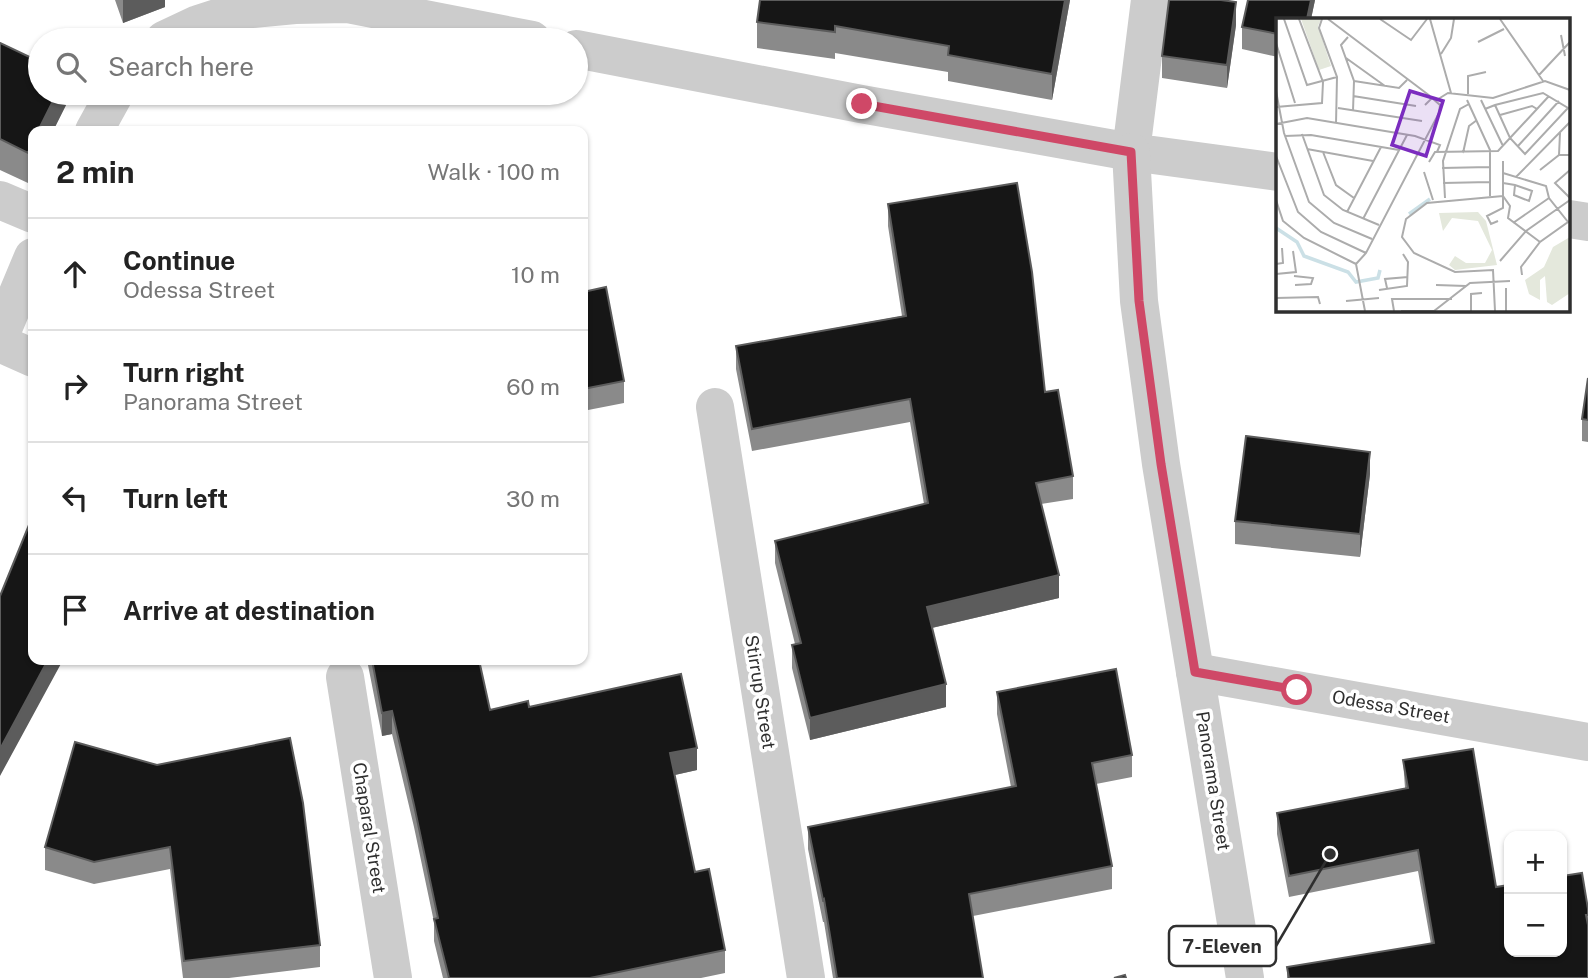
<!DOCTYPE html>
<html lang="en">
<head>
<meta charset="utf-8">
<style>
  body { margin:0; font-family:"Public Sans",sans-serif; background:#f6f6f6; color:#222 }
  .controls { position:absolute; right:21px; bottom:21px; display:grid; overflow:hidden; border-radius:14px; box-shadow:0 2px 5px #0004 }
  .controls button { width:63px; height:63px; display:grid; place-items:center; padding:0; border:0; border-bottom:2px solid #e0e0e0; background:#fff; color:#222; font:35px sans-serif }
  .stop { position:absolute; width:21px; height:21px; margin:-16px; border:5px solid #cf4867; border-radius:50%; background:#fff }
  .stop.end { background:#cf4867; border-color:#fff; box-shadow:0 2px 7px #0008 }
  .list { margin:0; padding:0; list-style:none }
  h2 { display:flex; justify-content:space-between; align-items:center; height:91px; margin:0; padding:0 28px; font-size:30px }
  h2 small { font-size:23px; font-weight:400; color:#767676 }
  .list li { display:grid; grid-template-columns:46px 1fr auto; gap:21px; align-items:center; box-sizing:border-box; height:112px; padding:0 28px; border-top:2px solid #e0e0e0 }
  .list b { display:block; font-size:26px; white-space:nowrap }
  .list p { margin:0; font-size:23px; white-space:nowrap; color:#767676 }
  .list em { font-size:23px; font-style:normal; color:#767676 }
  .icon { flex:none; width:38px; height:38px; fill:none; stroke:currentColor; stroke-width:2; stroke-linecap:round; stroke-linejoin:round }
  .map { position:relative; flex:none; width:1588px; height:978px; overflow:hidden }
  .search { position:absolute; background:#fff; box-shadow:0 2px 5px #0004; left:28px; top:28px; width:560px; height:77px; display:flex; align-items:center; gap:18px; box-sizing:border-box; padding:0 24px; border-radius:38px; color:#767676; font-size:26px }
  .panel { position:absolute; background:#fff; box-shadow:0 2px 5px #0004; left:28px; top:126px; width:560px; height:539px; border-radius:14px }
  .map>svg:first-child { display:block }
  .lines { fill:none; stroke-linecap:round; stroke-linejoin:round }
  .minor { stroke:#ccc; stroke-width:38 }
  .tertiary { stroke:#ccc; stroke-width:38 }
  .wall { fill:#8a8a8a }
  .shaded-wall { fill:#5c5c5c }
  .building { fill:#161616; stroke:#5c5c5c; stroke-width:2 }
  .route { stroke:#cf4867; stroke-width:9 }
  .labels { text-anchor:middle; stroke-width:7; stroke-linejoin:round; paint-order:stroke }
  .street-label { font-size:18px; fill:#2f2f2f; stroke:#fff }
  .inset-river { fill:none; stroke:#cbe0e6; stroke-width:3.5 }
  .inset-road { fill:none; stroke:#acacac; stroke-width:2 }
  .view { fill:#7b2cbf; fill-opacity:0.15; stroke:#7b2cbf; stroke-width:3.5 }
  .inset-edge { fill:none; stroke:#2f2f2f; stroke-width:3.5 }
  .leader { fill:none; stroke:#2f2f2f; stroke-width:2.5 }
  .callout-dot { fill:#2f2f2f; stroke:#fff; stroke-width:2.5 }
  .callout { fill:#fff; stroke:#2f2f2f; stroke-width:2.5 }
  .callout-label { font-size:19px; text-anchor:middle; font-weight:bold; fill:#2f2f2f }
</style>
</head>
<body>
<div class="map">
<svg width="1588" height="978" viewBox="0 0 1588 978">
  <rect width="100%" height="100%" fill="#fff"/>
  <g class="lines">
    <!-- minor -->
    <path class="minor" d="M164 40 198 24 242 10 295 5 348 4 532 40
      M576 49 861 104 1131 152 1278 172
      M94 131 115 93
      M1131 152 1150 0
      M0 200 33 214
      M1569 219 1588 222
      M0 336 33 257
      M0 337 4 345 33 358
      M715 407 806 978
      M1195 672 1588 742
      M345 677 393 978"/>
    <!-- tertiary -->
    <path class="tertiary" d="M1131 152 1139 301 1161 464 1245 978"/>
  </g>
  <!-- wall -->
  <path class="wall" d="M115 0H165V7L123 23Z
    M760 0H1070L1052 100 948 81V72L835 53V59L757 48V22Z
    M1248 0H1315L1311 19H1278V57L1242 49V27Z
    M1236 25 1227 88 1162 78V56Z
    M0 43 66 93V105L53 131H33L28 183 0 170Z
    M888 204 1045 392 1073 476V499L1041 504 1059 598 932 628 946 707 810 740 792 668V645L795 644 775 563V541L924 504 910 422 752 451 736 369V346L902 316 888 226Z
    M583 292 624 381V403L583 411Z
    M1588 378V442L1582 441V419Z
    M1370 474 1360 557 1235 544V521Z
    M367 660H479L490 710 529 707 697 770 675 775 695 872 725 950V973L701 978H443L434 941V922L414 827 392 734 382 736Z
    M997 692 1132 755V777L1096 784 1112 866V889L973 916 983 978H833L824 922H823L808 849V827L1011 787 997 714Z
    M75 742 320 945V967L229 978H183L170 869 94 884 45 870V847Z
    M1403 760 1496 887 1588 909V978H1287V967L1431 944 1418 871 1289 897 1277 834V813L1405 788Z"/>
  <!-- shaded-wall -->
  <path class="shaded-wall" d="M123 0H165V7L123 23Z
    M1065 0H1070L1052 100V74Z
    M1311 0H1315L1311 19H1307Z
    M1236 2V25L1227 88V65Z
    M57 93H66V105L53 131H38Z
    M33 141V172L28 183V153Z
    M1370 452V474L1360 557V534Z
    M1059 575V598L927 629V607Z
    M48 660H63L0 776V749Z
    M946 684V707L810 740V718Z
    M392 711V734L382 736V713Z
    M697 748V770L670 776V753Z"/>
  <!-- building -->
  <path class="building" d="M760 0H1065L1052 74 948 55 949 46 835 26V32L757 22Z
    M1169 0H1221L1236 2 1227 65 1162 56Z
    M1248 0H1311L1307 19H1278V34L1242 27Z
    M0 43 40 62V93H57L38 131H33V141L28 153 0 139Z
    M1017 183 1032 272 1045 392 1058 390 1073 476 1036 483 1059 575 927 607 946 684 810 718 792 645 801 643 775 541 928 503 910 399 752 429 736 346 906 316 888 204Z
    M606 287 624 381 583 389V292Z
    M1588 378V420L1582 419Z
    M1246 436 1370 452 1360 534 1235 521Z
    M29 525 33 527V660H48L0 749V596Z
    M372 660H479L490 710 528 701 529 707 681 674 697 748 670 753 695 872 709 869 725 950 590 978H449L434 919 438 918 414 805 392 711 382 713Z
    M1116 669 1132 755 1092 763 1112 866 969 894 983 978H837L824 899 823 900 808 827 1016 786 997 692Z
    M290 738 303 803 320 945 184 961 170 847 94 862 45 847 75 742 157 765Z
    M1473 749 1496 887 1509 885V952H1562V876L1582 873 1588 909V915H1586L1588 925V978H1289L1287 967 1434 943 1418 850 1289 876 1277 813 1408 788 1403 760Z
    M1125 975 1126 978H1114Z"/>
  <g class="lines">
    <!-- route -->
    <path class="route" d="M862 104 1131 152 1139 301 1161 464 1195 672 1297 690"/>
  </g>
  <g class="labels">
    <!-- street labels -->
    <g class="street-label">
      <text transform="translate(760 692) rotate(81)" y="6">Stirrup Street</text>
      <text transform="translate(1391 707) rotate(10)" y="6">Odessa Street</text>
      <text transform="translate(1213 781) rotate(81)" y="6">Panorama Street</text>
      <text transform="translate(369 828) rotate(81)" y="6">Chaparal Street</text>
    </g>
  </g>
  <!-- overview -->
  <g transform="translate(1276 18)">
    <rect width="294" height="294" fill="#fff"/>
    <path d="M202 194 210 203 221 247 179 252 173 247 179 238 190 245H209L216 232 202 203 176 200 167 213 163 195ZM294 219V275L276 287 271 284 269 258 264 262V282L253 276 249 262 268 249 277 229Z" fill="#e4e8dc"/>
    <path d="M25 1H45L42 8 55 48 43 52Z" fill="#e4e8dc"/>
    <path class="inset-river" d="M133 196 154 181M0 210 21 224 28 238 72 254 80 264 102 260 104 252"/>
    <path class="inset-road" d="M8 1 31 67 61 59M46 1 43 10 61 59 60 106M52 1 154 78M104 1 135 22 151 1M154 1 175 75M224 1 267 63M285 17 289 38M72 19 65 27 78 63 77 93M202 24 228 11M0 25 19 85M165 36 175 20 178 1M70 40 109 68M263 57 294 24M78 63 123 70 131 62M0 73 8 115 33 184 58 205 96 221M192 76V58L210 54M77 78 140 88M191 82 214 132V178M205 82 227 128M159 83 172 75 217 80 269 63 294 72M0 89 46 85 47 64 23 1M62 90 146 103M209 91 219 87 267 75 292 90 249 136 234 120 219 87M224 97 256 88 261 91M0 106 31 100 139 118 164 127 161 134M26 116 48 177 67 192 103 207M9 118 35 117 123 132M242 128 283 83M31 131 97 143M47 134 60 167 78 180M187 135 193 108 201 102M283 137 284 115M0 138 22 194 45 214 90 235M153 144 159 134 222 133 273 78M166 150 214 149M264 152 283 137H294M294 152 279 165 294 180M148 154 157 182M227 155 270 168 273 180 292 204 264 224 245 249 246 257M240 159 294 104M167 165 214 164M227 165 239 167 256 173 253 183 238 177 239 167M227 178 234 188 232 200 264 224M169 180 167 143 184 91 193 86M0 182 7 203 28 220 80 246M71 194 105 129M87 201 131 117M222 203 215 206 211 198 227 190V143M237 205 273 180M224 243 250 213 294 182M0 246 7 245 6 230M80 246 90 235 163 95 164 87 156 80 149 87M80 246 89 293M0 256 20 254 17 233M18 258 37 260 35 266 19 267M160 267 190 268M111 270 109 261 132 259M230 270V293M103 272 131 268 132 244 127 236M0 280 42 279 44 286M70 283 103 280M118 293 116 281H176M125 293H158L194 265 234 263M195 293V276L206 275M219 293 217 252 179 254 138 235 126 219 130 201 151 185 227 178"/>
    <path class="view" d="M134 73 167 83 150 138 116 127Z"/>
    <rect width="294" height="294" class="inset-edge"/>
  </g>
  <!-- callouts -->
  <path class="leader" d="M1330 854L1276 946"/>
  <circle class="callout-dot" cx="1330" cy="854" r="7"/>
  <rect class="callout" x="1169" y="926" width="107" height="40" rx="7"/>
  <g class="callout-label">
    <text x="1222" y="953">7-Eleven</text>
  </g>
</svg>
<div class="controls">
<button>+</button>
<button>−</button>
</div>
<div class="stop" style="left:1297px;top:690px"></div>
<div class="stop end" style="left:862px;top:104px"></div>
<div class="search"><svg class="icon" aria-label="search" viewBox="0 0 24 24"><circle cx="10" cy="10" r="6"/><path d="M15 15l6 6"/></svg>Search here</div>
<section class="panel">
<h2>2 min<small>Walk · 100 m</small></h2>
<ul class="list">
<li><svg class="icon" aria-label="ahead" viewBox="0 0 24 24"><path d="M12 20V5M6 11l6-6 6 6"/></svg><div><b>Continue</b><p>Odessa Street</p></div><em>10 m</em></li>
<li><svg class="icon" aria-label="right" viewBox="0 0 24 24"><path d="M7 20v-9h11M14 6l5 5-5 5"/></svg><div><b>Turn right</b><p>Panorama Street</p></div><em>60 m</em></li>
<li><svg class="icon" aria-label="left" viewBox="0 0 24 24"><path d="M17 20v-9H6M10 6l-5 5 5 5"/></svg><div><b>Turn left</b></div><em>30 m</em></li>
<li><svg class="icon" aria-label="arrive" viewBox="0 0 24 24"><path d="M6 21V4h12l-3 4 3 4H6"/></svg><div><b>Arrive at destination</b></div></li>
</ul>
</section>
</div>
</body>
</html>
